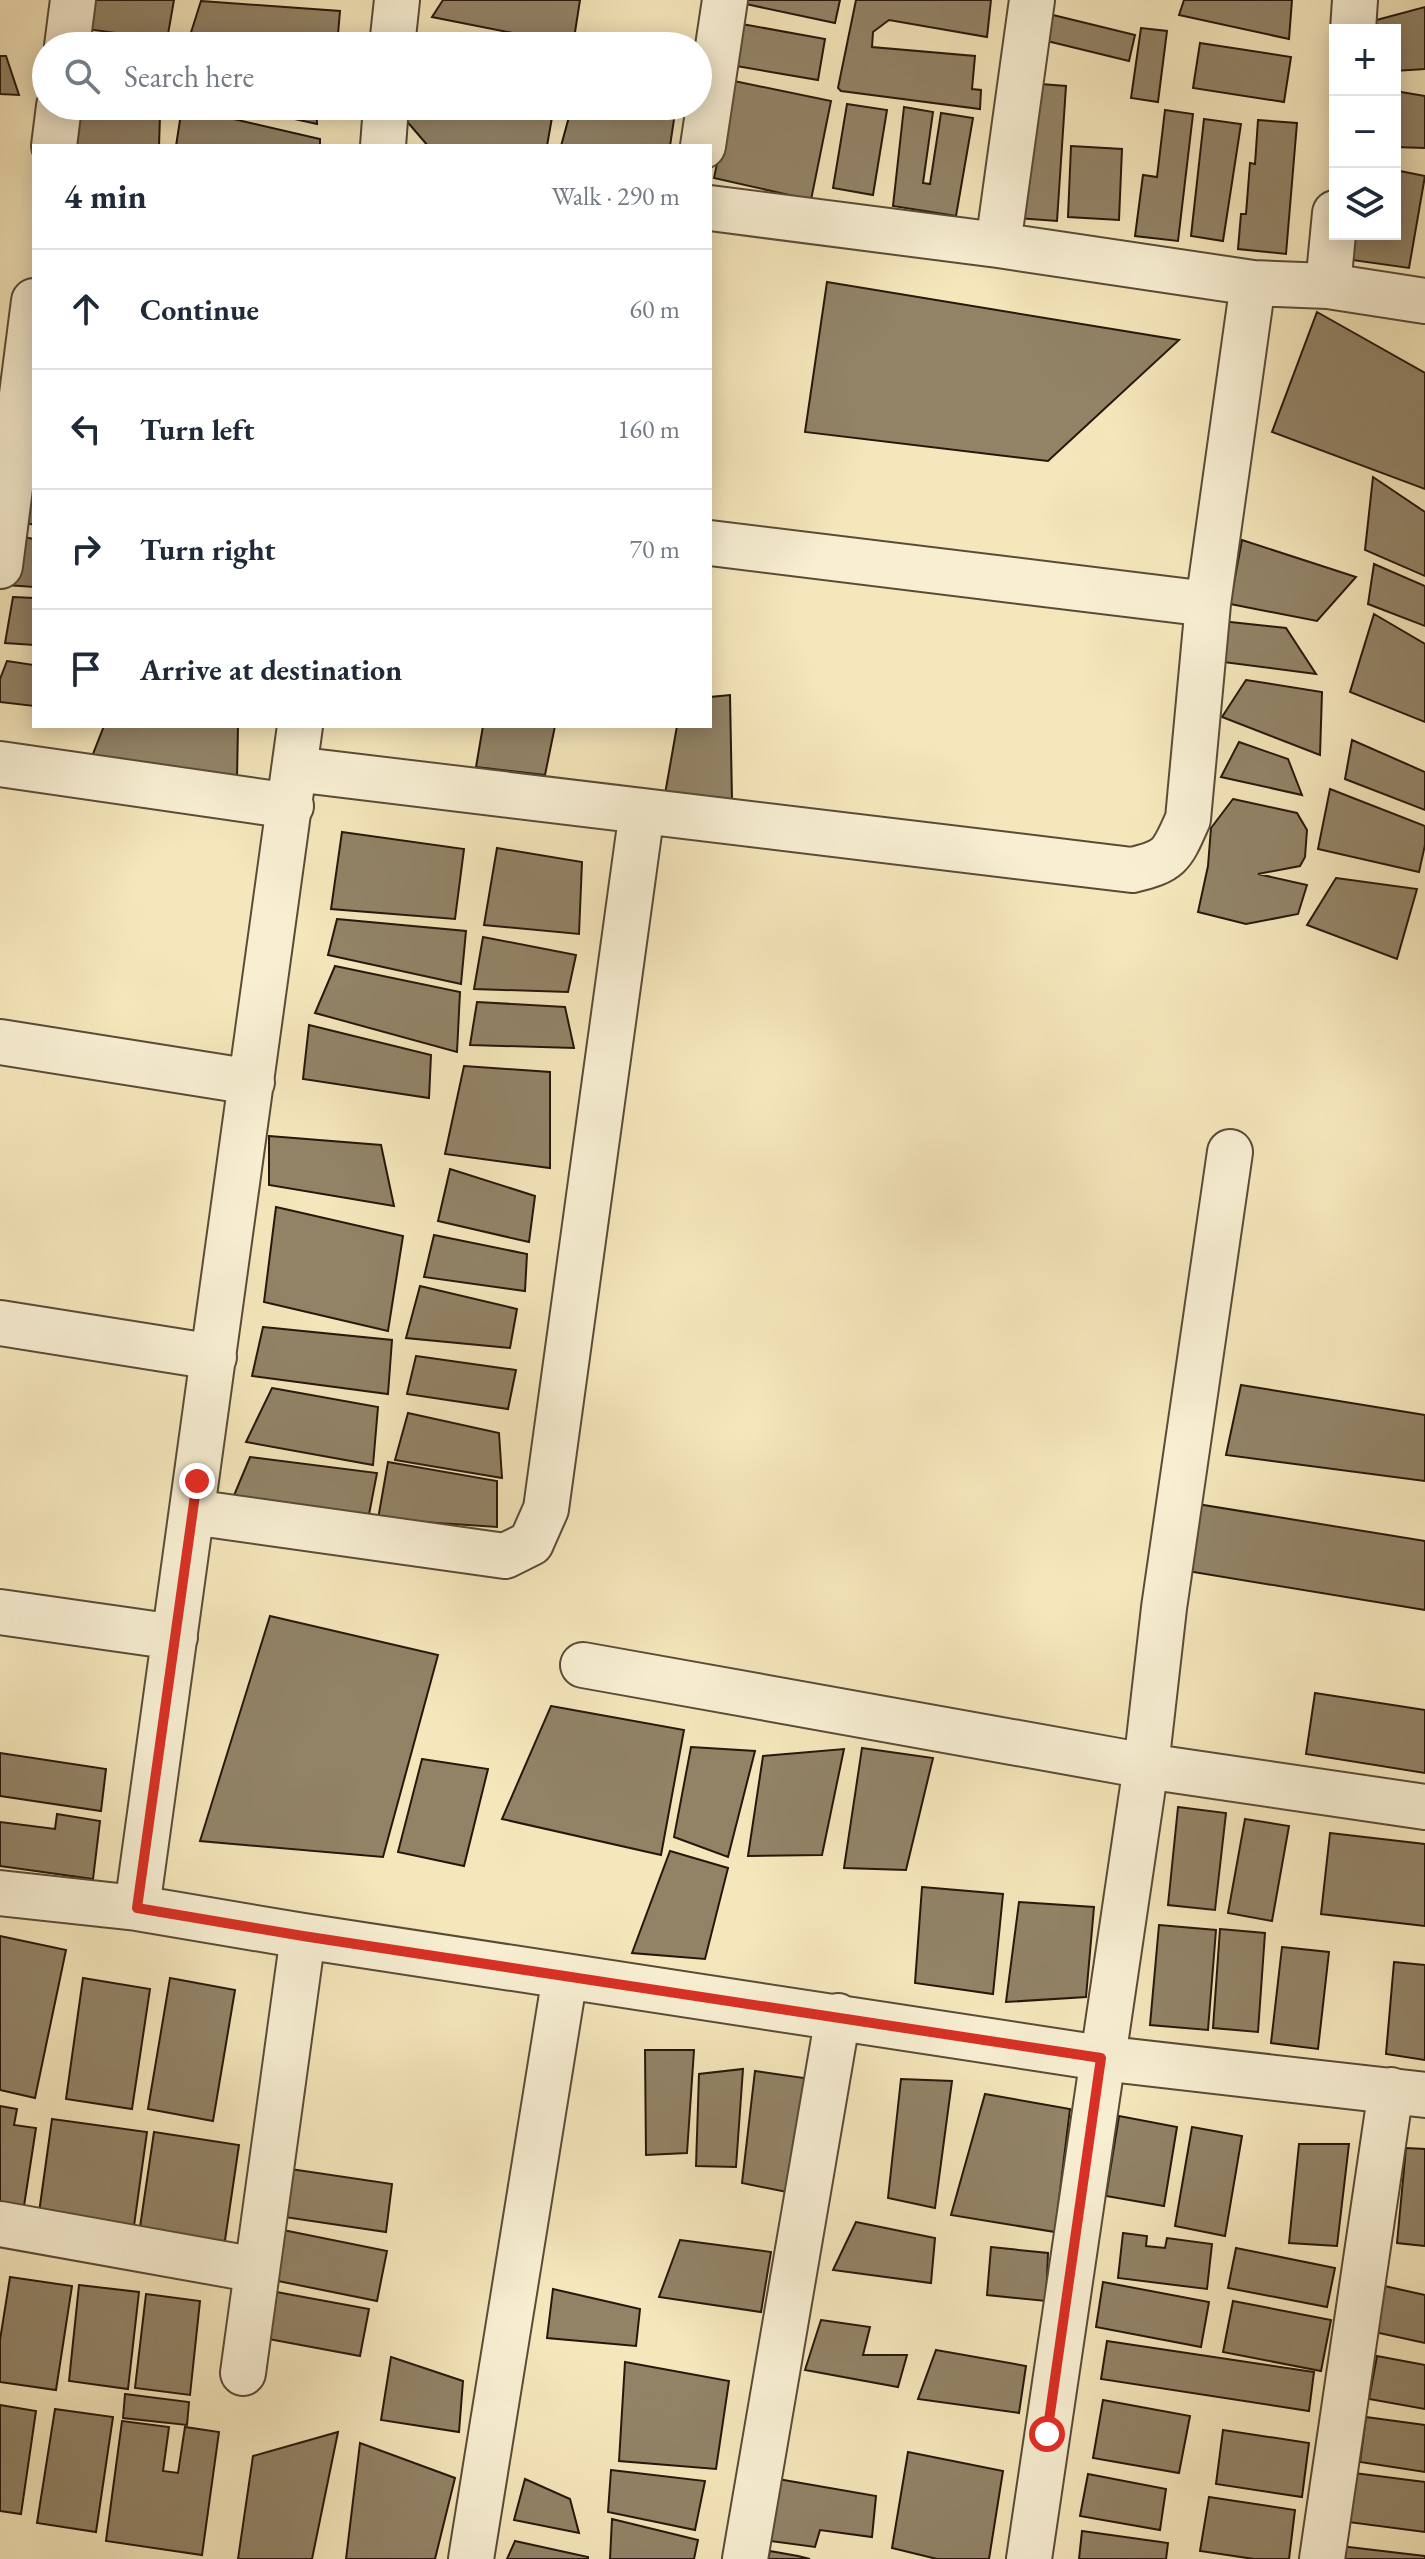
<!DOCTYPE html>
<html lang="en">
<head>
<meta charset="utf-8">
<style>
  body { margin:0; font-family:"EB Garamond",serif; background:#f6f6f7; color:#1f2937 }
  .controls { position:absolute; right:24px; top:24px; display:grid; overflow:hidden; border-radius:0px; box-shadow:0 4px 20px #0003 }
  .controls button { width:72px; height:72px; display:grid; place-items:center; padding:0; border:0; border-bottom:2px solid #e0e1e3; background:#fff; color:#1f2937; font:40px sans-serif }
  .stop { position:absolute; width:24px; height:24px; margin:-18px; border:6px solid #d93025; border-radius:50%; background:#fff }
  .stop.end { background:#d93025; border-color:#fff; box-shadow:0 2px 8px #0008 }
  .list { margin:0; padding:0; list-style:none }
  h2 { display:flex; justify-content:space-between; align-items:center; height:104px; margin:0; padding:0 32px; font-size:34px }
  h2 small { font-size:26px; font-weight:400; color:#747a83 }
  .list li { display:grid; grid-template-columns:52px 1fr auto; gap:24px; align-items:center; box-sizing:border-box; height:120px; padding:0 32px; border-top:2px solid #e0e1e3 }
  .list b { display:block; font-size:30px; white-space:nowrap }
  .list em { font-size:26px; font-style:normal; color:#747a83 }
  .icon { flex:none; width:44px; height:44px; fill:none; stroke:currentColor; stroke-width:2; stroke-linecap:round; stroke-linejoin:round }
  .map { position:relative; flex:none; width:1425px; height:2559px; overflow:hidden }
  .search { position:absolute; background:#fff; box-shadow:0 4px 20px #0003; left:32px; top:32px; width:680px; height:88px; display:flex; align-items:center; gap:20px; box-sizing:border-box; padding:0 28px; border-radius:44px; color:#747a83; font-size:30px }
  .panel { position:absolute; background:#fff; box-shadow:0 4px 20px #0003; left:32px; top:144px; width:680px; height:584px; border-radius:0px }
  .map>svg:first-child { display:block }
  .building { fill:#928367; stroke:#27170b; stroke-width:2 }
  .lines { fill:none; stroke-linecap:round; stroke-linejoin:round }
  .street-casing { stroke:#5a4b37; stroke-width:48 }
  .street { stroke:#f8efd3; stroke-width:44 }
  .route { stroke:#d93025; stroke-width:10 }
</style>
</head>
<body>
<div class="map">
<svg width="1425" height="2559" viewBox="0 0 1425 2559">
  <rect width="100%" height="100%" fill="#f5e6bb"/>
  <filter id="stains"><feTurbulence type="fractalNoise" baseFrequency=".0025" numOctaves="4"/><feColorMatrix values="0 0 0 0 .2 0 0 0 0 .09 0 0 0 0 .02 0 0 0 .5 -.17"/></filter>
  <radialGradient id="worn" r=".72"><stop offset=".6" stop-color="#630" stop-opacity="0"/><stop offset="1" stop-color="#630" stop-opacity=".3"/></radialGradient>
  <!-- building -->
  <path class="building" d="M82 0H174L167 40 79 28Z
    M443 0H580L573 45 432 17Z
    M741 0H840L835 23 741 3Z
    M856 0H991L987 37 889 20 873 32 872 47 975 56 972 89 981 90 980 109 841 91 838 88Z
    M1184 0H1292L1289 39 1179 15Z
    M201 1 340 11 337 46 187 45Z
    M1425 7V69L1395 71V30H1370L1369 22Z
    M1053 15 1135 35 1129 61 1047 41Z
    M742 24 825 39 818 80 736 66Z
    M1141 28 1167 31 1158 102 1131 98Z
    M412 37 453 46H411Z
    M1200 43 1291 57 1284 102 1193 88Z
    M0 56H6L19 95 0 94Z
    M734 81 831 101 811 200 714 178Z
    M1027 83 1066 86 1057 221 1017 218Z
    M1395 91 1425 96V148L1395 147Z
    M847 104 887 110 873 195 833 188Z
    M71 106H96L160 115 159 146H65Z
    M236 106H316L317 124Z
    M399 106H554L547 146H428L398 111Z
    M572 106H676L670 146H561Z
    M182 107 320 139V146H176Z
    M904 107 933 112 923 183 930 184 941 113 973 118 956 216 893 206Z
    M1165 110 1193 114 1178 241 1135 236 1143 175 1157 177Z
    M1204 119 1241 124 1223 241 1191 236Z
    M1258 120 1297 123 1286 254 1238 249 1241 214H1246L1250 163 1255 164Z
    M1071 146 1122 149 1119 220 1068 217Z
    M1395 170 1425 176 1409 268 1352 260 1355 234H1395Z
    M827 282 1179 340 1048 461 805 432Z
    M1317 312 1425 373V489L1272 432Z
    M34 474V525L16 520Z
    M1373 477 1425 512V576L1365 550Z
    M14 535 34 539V587L6 585Z
    M1242 540 1356 577 1317 621 1230 604Z
    M1374 564 1425 586V626L1368 604Z
    M13 597 34 598V645L5 643Z
    M1374 614 1425 644V722L1350 692Z
    M1221 621 1286 628 1316 674 1215 661Z
    M7 661 34 665V706L0 702V679Z
    M1246 680 1322 692 1320 755 1222 717Z
    M730 695 732 800 665 794 677 726H710V697Z
    M104 726H238L237 778 91 759Z
    M483 726H555L545 775 476 767Z
    M1352 740 1425 772V810L1345 779Z
    M1239 742 1288 759 1302 795 1221 777Z
    M1330 789 1425 826V845L1419 872 1318 849Z
    M1233 799 1297 813 1307 830 1305 857 1300 866 1258 874 1307 885 1298 914 1246 924 1198 912 1208 866 1211 828Z
    M342 832 464 849 455 919 331 909Z
    M497 848 582 862 579 934 484 925Z
    M1336 878 1417 889 1397 959 1307 925Z
    M337 919 466 931 461 984 328 955Z
    M483 937 576 955 568 992 474 989Z
    M335 966 460 992 457 1052 315 1013Z
    M477 1002 565 1007 574 1048 470 1045Z
    M309 1025 431 1055 429 1098 303 1079Z
    M464 1066 550 1072V1168L445 1154Z
    M269 1136 381 1145 394 1206 269 1185Z
    M450 1169 535 1196 529 1242 438 1221Z
    M276 1207 403 1236 388 1331 264 1302Z
    M434 1235 527 1254 525 1291 424 1277Z
    M420 1286 517 1309 510 1348 406 1338Z
    M263 1327 392 1340 388 1394 252 1376Z
    M416 1356 516 1370 508 1409 407 1394Z
    M1241 1385 1425 1415V1481L1226 1455Z
    M272 1388 378 1407 373 1465 246 1442Z
    M408 1413 499 1433 502 1478 395 1460Z
    M250 1457 377 1473 367 1525 230 1505Z
    M388 1462 497 1481V1527L378 1519Z
    M1185 1502 1425 1541V1610L1175 1569Z
    M270 1616 438 1655 383 1857 200 1841Z
    M1315 1693 1425 1710V1773L1306 1754Z
    M551 1706 684 1730 661 1855 502 1819Z
    M691 1747 755 1751 728 1857 674 1837Z
    M862 1748 933 1758 906 1870 844 1868Z
    M844 1749 822 1855 748 1856 763 1756Z
    M0 1753 106 1769 101 1811 0 1796Z
    M422 1759 488 1769 464 1866 398 1852Z
    M1178 1807 1226 1813 1215 1910 1168 1905Z
    M57 1814 100 1821 93 1879 0 1866V1822L55 1829Z
    M1245 1819 1289 1826 1272 1921 1228 1913Z
    M1330 1833 1425 1844V1926L1321 1914Z
    M670 1851 728 1868 705 1959 632 1953Z
    M922 1887 1003 1894 993 1994 915 1983Z
    M1019 1902 1094 1907 1086 1997 1006 2002Z
    M1159 1925 1216 1930 1208 2030 1150 2025Z
    M1220 1929 1265 1933 1258 2032 1213 2028Z
    M0 1936 66 1950 35 2098 0 2090Z
    M1282 1947 1329 1952 1318 2049 1271 2043Z
    M1394 1962 1425 1965V2060L1386 2054Z
    M83 1978 150 1989 132 2109 66 2099Z
    M170 1978 235 1990 213 2121 148 2109Z
    M645 2050H694L687 2153 646 2155Z
    M743 2069 736 2167 696 2166 699 2074Z
    M755 2071 811 2079 797 2194 742 2183Z
    M901 2079 952 2081 935 2208 888 2198Z
    M985 2094 1070 2109 1055 2232 951 2215Z
    M0 2106 17 2109 14 2125 36 2128 22 2219 0 2215Z
    M1119 2116 1177 2127 1164 2206 1106 2196Z
    M52 2119 147 2132 133 2233 38 2220Z
    M1192 2127 1242 2136 1225 2236 1175 2226Z
    M154 2132 239 2145 224 2247 139 2234Z
    M1299 2144H1349L1337 2246 1289 2243Z
    M1406 2148 1425 2149V2246L1397 2243Z
    M277 2167 392 2184 386 2232 271 2215Z
    M856 2222 935 2238 931 2283 833 2270Z
    M283 2230 387 2251 377 2301 273 2280Z
    M1123 2233 1147 2236 1146 2246 1165 2248 1167 2238 1212 2244 1207 2289 1118 2278Z
    M680 2240 771 2252 761 2312 659 2297Z
    M991 2247 1048 2253 1046 2301 987 2295Z
    M1236 2248 1335 2268 1327 2307 1228 2288Z
    M10 2277 72 2286 56 2390 0 2382V2340Z
    M1103 2282 1209 2302 1201 2347 1096 2327Z
    M79 2285 139 2292 128 2389 69 2381Z
    M1380 2285 1425 2295V2343L1370 2331Z
    M553 2289 640 2309 636 2346 547 2338Z
    M271 2291 369 2309 360 2356 263 2338Z
    M146 2294 200 2301 190 2395 135 2388Z
    M1233 2301 1331 2320 1321 2371 1223 2352Z
    M821 2320 870 2327 863 2355H907L898 2387 805 2370Z
    M1107 2341 1314 2372 1309 2411 1101 2379Z
    M936 2350 1026 2366 1019 2413 918 2399Z
    M1377 2356 1425 2365V2409L1369 2399Z
    M391 2357 463 2381 459 2432 381 2420Z
    M625 2362 729 2381 716 2469 619 2461Z
    M125 2394 189 2402 187 2425 123 2418Z
    M1103 2400 1190 2416 1179 2473 1093 2458Z
    M0 2405 36 2411 21 2514 0 2511Z
    M55 2409 113 2417 96 2532 37 2523Z
    M1366 2417 1425 2425V2472L1360 2462Z
    M122 2421 169 2427 163 2471 178 2473 185 2427 219 2432 202 2555 106 2541Z
    M1223 2430 1309 2443 1302 2497 1216 2484Z
    M338 2432 312 2559H238L253 2456Z
    M360 2443 455 2478 435 2559H346Z
    M908 2452 1003 2471 989 2559H937L892 2548Z
    M611 2470 705 2481 695 2530 608 2512Z
    M1354 2473 1425 2482V2532L1348 2522Z
    M1088 2474 1166 2489 1160 2530 1080 2516Z
    M525 2479 570 2499 579 2533 514 2520Z
    M778 2479 876 2496 872 2537 820 2530 815 2547 770 2541Z
    M1209 2497 1295 2510 1289 2559H1254L1200 2551Z
    M612 2519 698 2540 694 2559H610Z
    M1082 2531 1168 2543 1166 2559H1079Z
    M515 2541 588 2557V2559H507Z
    M1340 2546 1425 2556V2559H1339Z
    M770 2551 798 2556 810 2559H768Z"/>
  <g class="lines">
    <!-- street casing -->
    <g class="street-casing">
      <path id="street" d="M1353 30 1355 0
        M67 46 73 0
        M392 46 397 0
        M54 146 59 106
        M383 146 386 106
        M703 146 725 0
        M710 208 998 245 1253 283 1328 286 1425 301
        M998 245 1032 0
        M1328 286 1335 213
        M710 543 1208 604
        M0 566 34 301
        M0 764 291 806
        M294 769 1132 870C1171 861 1172 855 1188 819L1208 604 1253 283
        M0 1042 252 1082
        M0 1323 214 1357
        M192 1512 505 1556 531 1543 546 1509 642 811
        M0 1612 175 1637
        M583 1665 1146 1766 1425 1807
        M0 1893 137 1908 303 1936 1101 2058 1425 2095
        M137 1908 300 726
        M0 2224 257 2270
        M243 2373 303 1936
        M471 2559 565 1976
        M745 2559 838 2016
        M1029 2559 1146 1766 1164 1608 1230 1152
        M1322 2559 1391 2090"/>
    </g>
    <!-- street -->
    <use href="#street" class="street"/>
  </g>
  <g class="lines">
    <!-- route -->
    <path class="route" d="M197 1481 137 1908 303 1936 1101 2058 1047 2434"/>
  </g>
  <rect width="100%" height="100%" filter="url(#stains)"/>
  <rect width="100%" height="100%" fill="url(#worn)"/>
</svg>
<div class="controls">
<button>+</button>
<button>−</button>
<button><svg class="icon" aria-label="layers" viewBox="0 0 24 24"><path d="M12 4l9 5-9 5-9-5zM3 14l9 5 9-5"/></svg></button>
</div>
<div class="stop" style="left:1047px;top:2434px"></div>
<div class="stop end" style="left:197px;top:1481px"></div>
<div class="search"><svg class="icon" aria-label="search" viewBox="0 0 24 24"><circle cx="10" cy="10" r="6"/><path d="M15 15l6 6"/></svg>Search here</div>
<section class="panel">
<h2>4 min<small>Walk · 290 m</small></h2>
<ul class="list">
<li><svg class="icon" aria-label="ahead" viewBox="0 0 24 24"><path d="M12 20V5M6 11l6-6 6 6"/></svg><div><b>Continue</b></div><em>60 m</em></li>
<li><svg class="icon" aria-label="left" viewBox="0 0 24 24"><path d="M17 20v-9H6M10 6l-5 5 5 5"/></svg><div><b>Turn left</b></div><em>160 m</em></li>
<li><svg class="icon" aria-label="right" viewBox="0 0 24 24"><path d="M7 20v-9h11M14 6l5 5-5 5"/></svg><div><b>Turn right</b></div><em>70 m</em></li>
<li><svg class="icon" aria-label="arrive" viewBox="0 0 24 24"><path d="M6 21V4h12l-3 4 3 4H6"/></svg><div><b>Arrive at destination</b></div></li>
</ul>
</section>
</div>
</body>
</html>
